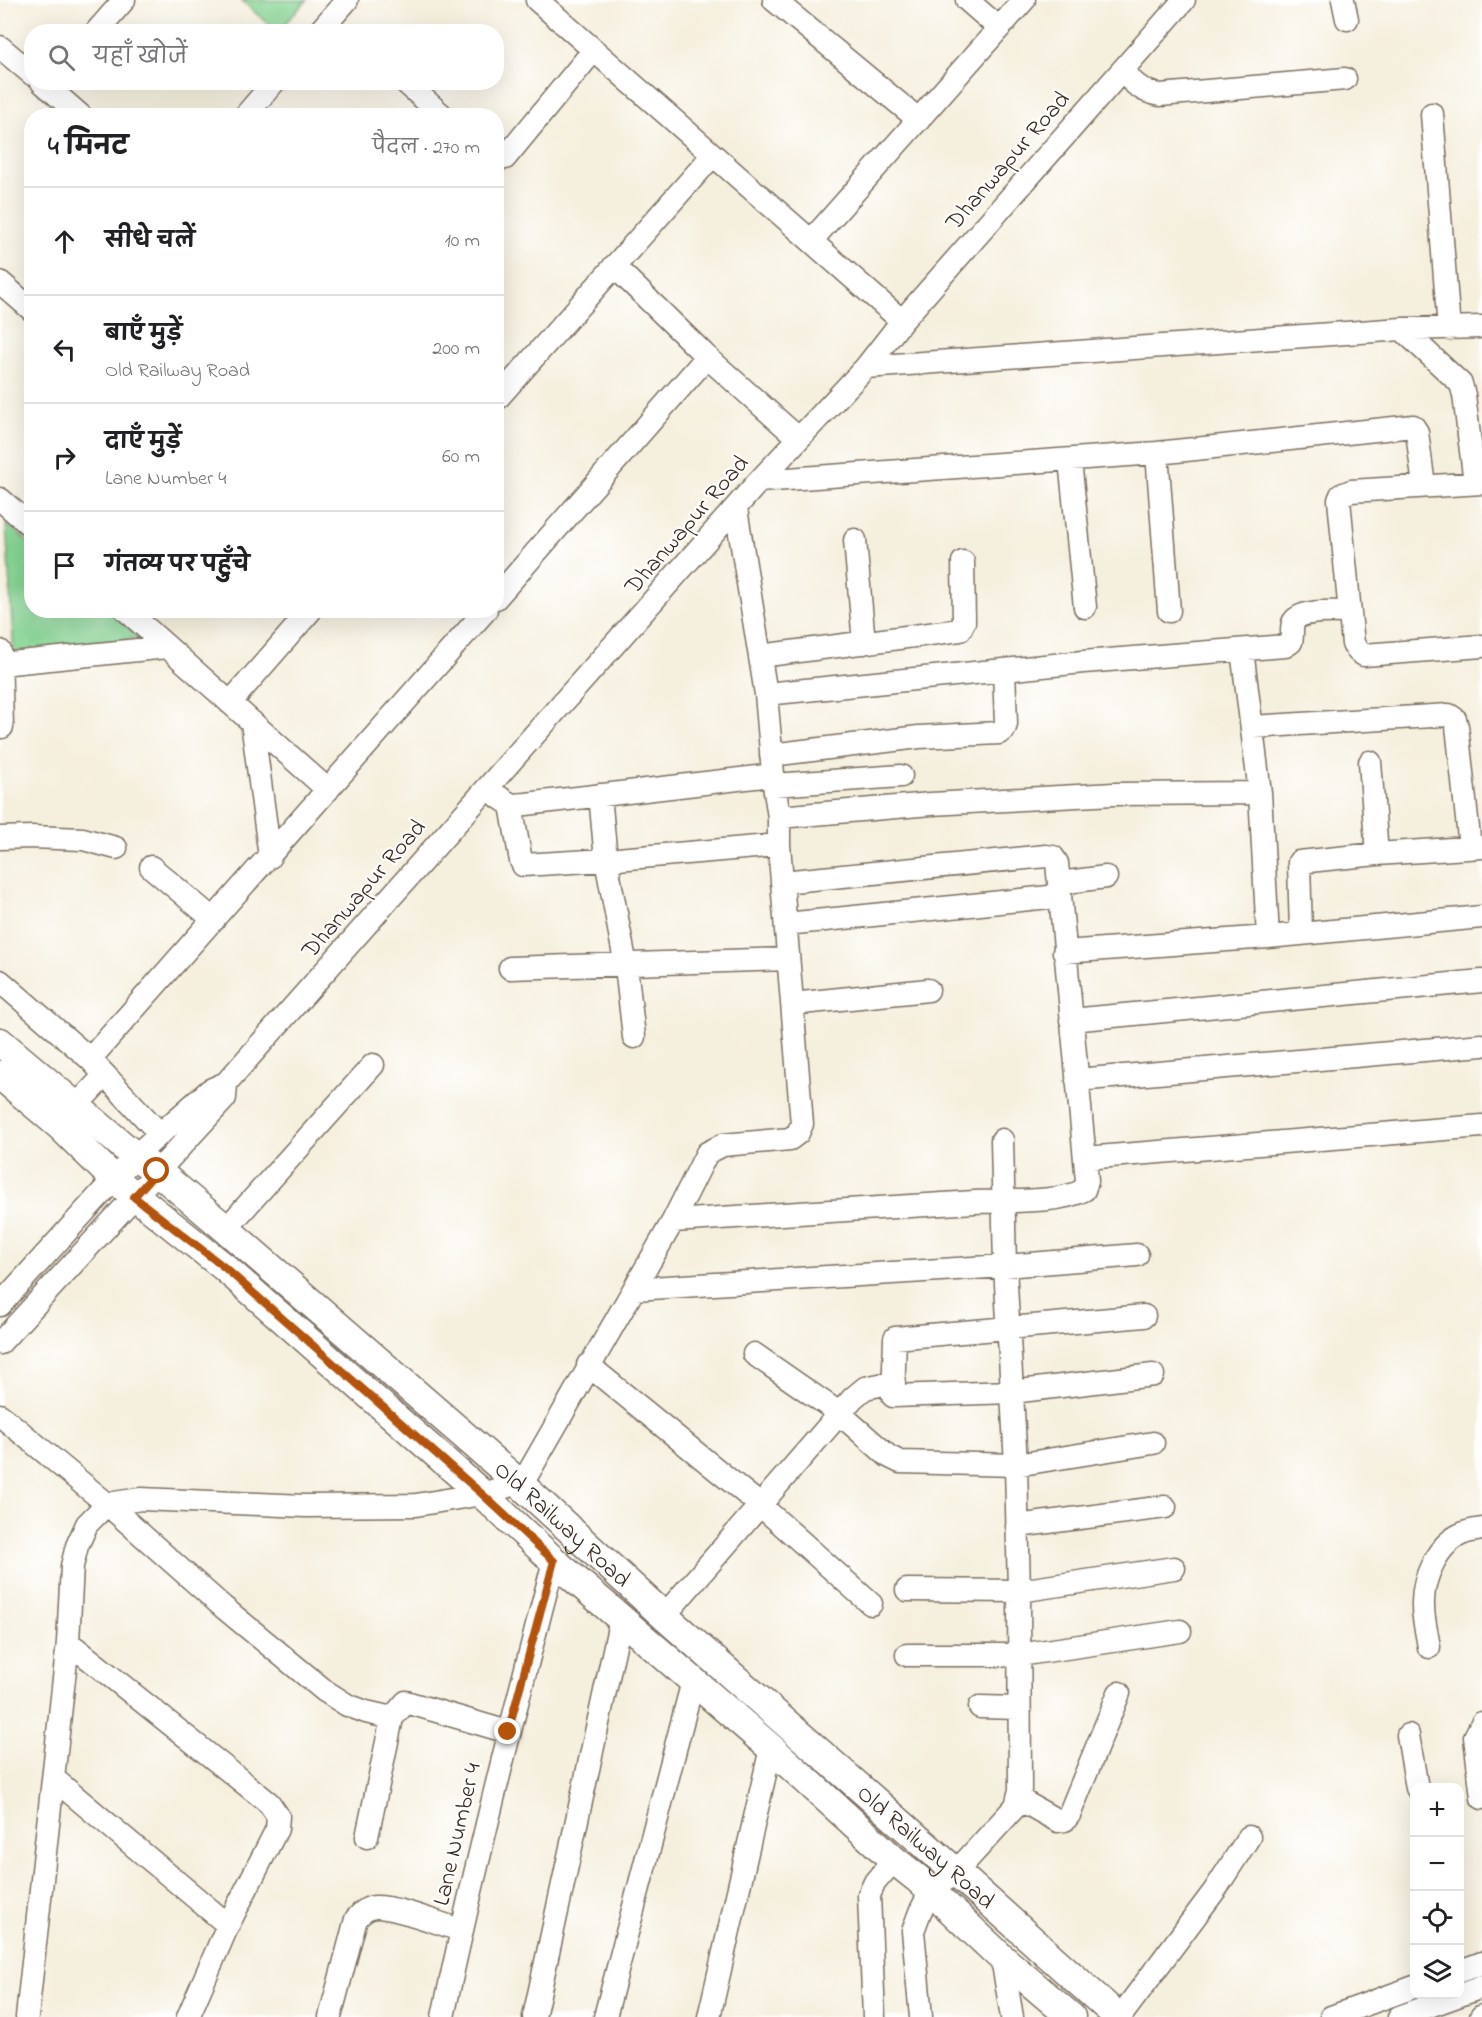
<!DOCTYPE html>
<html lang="hi">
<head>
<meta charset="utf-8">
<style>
  body { margin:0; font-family:"Indie Flower","Playpen Sans Deva",sans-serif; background:#f6f6f6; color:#202124 }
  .controls { position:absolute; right:18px; bottom:18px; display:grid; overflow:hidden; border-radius:12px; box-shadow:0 6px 24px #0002 }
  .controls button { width:54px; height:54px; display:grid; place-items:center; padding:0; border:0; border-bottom:2px solid #e0e0e0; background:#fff; color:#202124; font:30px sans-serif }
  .stop { position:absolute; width:18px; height:18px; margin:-14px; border:4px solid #b45309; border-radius:50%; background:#fff }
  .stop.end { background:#b45309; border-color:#fff; box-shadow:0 2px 6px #0008 }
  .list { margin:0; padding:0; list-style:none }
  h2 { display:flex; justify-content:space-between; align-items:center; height:78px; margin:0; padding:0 24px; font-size:26px }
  h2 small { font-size:20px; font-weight:400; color:#757577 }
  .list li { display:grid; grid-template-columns:39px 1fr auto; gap:18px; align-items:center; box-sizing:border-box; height:108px; padding:0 24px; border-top:2px solid #e0e0e0 }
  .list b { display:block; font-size:22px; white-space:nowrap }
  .list p { margin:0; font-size:20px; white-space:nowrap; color:#757577 }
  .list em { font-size:20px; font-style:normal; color:#757577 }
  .icon { flex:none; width:33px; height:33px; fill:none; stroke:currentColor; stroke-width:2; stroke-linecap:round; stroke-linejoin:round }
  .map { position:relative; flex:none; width:1482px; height:2017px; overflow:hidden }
  .search { position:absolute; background:#fff; box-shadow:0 6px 24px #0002; left:24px; top:24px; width:480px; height:66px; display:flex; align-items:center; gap:15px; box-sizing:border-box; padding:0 21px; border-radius:24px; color:#757577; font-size:22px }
  .panel { position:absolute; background:#fff; box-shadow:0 6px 24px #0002; left:24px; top:108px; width:480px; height:510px; border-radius:24px }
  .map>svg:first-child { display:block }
  .green { fill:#85d392; stroke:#607e58; stroke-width:1.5 }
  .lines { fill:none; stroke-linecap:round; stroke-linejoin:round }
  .minor-casing { stroke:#7c6f61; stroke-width:25 }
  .major-casing { stroke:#7c6f61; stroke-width:31 }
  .minor { stroke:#fff; stroke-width:22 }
  .major { stroke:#fff; stroke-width:28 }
  .route { stroke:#b45309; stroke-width:8 }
  .labels { text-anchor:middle; stroke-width:4.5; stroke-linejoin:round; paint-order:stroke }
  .street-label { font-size:24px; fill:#3b2a1e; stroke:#fff }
</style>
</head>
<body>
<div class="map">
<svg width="1482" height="2017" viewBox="0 0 1482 2017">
  <rect width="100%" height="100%" fill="#fff"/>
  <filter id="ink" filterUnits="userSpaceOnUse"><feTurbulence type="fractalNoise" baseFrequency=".0167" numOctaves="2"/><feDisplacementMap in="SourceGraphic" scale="12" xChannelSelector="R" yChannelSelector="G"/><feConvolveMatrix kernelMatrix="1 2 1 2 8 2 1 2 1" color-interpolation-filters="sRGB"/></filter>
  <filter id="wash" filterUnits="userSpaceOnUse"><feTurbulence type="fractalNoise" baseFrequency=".008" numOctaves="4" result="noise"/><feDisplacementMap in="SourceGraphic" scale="24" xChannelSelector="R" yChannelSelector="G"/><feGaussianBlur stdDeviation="1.35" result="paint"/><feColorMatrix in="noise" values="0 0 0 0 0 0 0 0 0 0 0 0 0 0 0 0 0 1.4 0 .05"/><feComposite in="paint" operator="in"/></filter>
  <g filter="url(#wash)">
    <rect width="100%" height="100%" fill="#f5efdd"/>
    <!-- green -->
    <path class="green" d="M241 0H307L277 32Z
      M6 523 31 544 32 610 108 611 140 638 14 657Z"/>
  </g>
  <g filter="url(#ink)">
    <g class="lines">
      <!-- minor casing -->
      <g class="minor-casing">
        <path id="minor" d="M537 0 902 321
          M774 0 919 120
          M967 0 999 28
          M1343 0 1347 19
          M96 32 124 0
          M319 32 347 0
          M0 47 32 74
          M1122 71C1134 84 1142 92 1160 95L1345 79
          M42 82 81 116
          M405 82 443 116
          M1432 114 1449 329
          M245 116 274 82
          M496 159 505 158 593 51
          M811 241 1024 0
          M614 266 707 357 798 438
          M0 282 32 310
          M1402 329 1461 384 1464 395 1475 483
          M866 367 1402 329 1482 327
          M496 400 713 155
          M1157 453 1169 611
          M1070 460 1085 607
          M759 481 1157 453 1413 426 1417 432 1424 486
          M1482 483 1351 491 1341 495 1339 500 1353 644 1358 651 1364 655 1482 646
          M0 499 32 527
          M855 540 864 643
          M496 598 707 357
          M126 610 328 790
          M1242 650 1260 793 1268 937
          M0 651 2 727
          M760 656 960 630 964 622 963 562
          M1 664 167 647
          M766 694 1083 662 1285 646 1291 642C1293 636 1291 629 1293 623 1299 609 1336 612 1349 612
          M230 703 311 610
          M252 722 270 857
          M1252 727 1449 715 1455 719 1457 726 1470 847
          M771 755 919 737 999 733 1004 730 1006 724 1004 670
          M1370 762 1377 854
          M774 785 901 776
          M600 795 606 860 626 966 634 1037
          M499 797 511 805 526 804 773 775
          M511 805 521 861 523 865 606 860 779 845
          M779 817 931 804 1114 794 1260 793
          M0 838 31 837 83 839 116 848
          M151 867 214 920
          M1059 883 1106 877
          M786 924 1059 896
          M1301 934 1299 862 1377 854 1482 847
          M1064 952 1268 937 1482 917
          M510 968 788 959
          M0 981 90 1059 160 1134
          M792 1004 928 990
          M1071 1020 1482 981
          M90 1059 486 610
          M1077 1080 1482 1045
          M76 1106 105 1075
          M1085 1158 1482 1126
          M673 1221C773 1215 874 1208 975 1202 1006 1200 1057 1204 1084 1190L1087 1181 1057 863 1053 857 1046 856 782 882
          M226 1229 373 1065
          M634 1289 1005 1266 1137 1255
          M0 1305 135 1156 210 1090 226 1083 759 481 866 367 902 321 1184 0
          M1144 1316 895 1338 893 1396 1012 1392 1153 1375
          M0 1343 225 1098 226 1083
          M754 1354 839 1413 888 1456 900 1462 1016 1465 1153 1443
          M588 1365 760 1505 871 1604
          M0 1415 107 1504 223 1607 325 1691 347 1705 366 1712 392 1718
          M1017 1526 1165 1507
          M907 1590 1019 1591 1174 1568
          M664 1616 853 1398 865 1388 894 1382
          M68 1642 269 1803 278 1816 277 1829 228 1925 188 2017
          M1429 1647C1427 1634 1423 1619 1423 1606 1422 1579 1437 1543 1464 1533 1469 1531 1476 1530 1482 1529
          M907 1655H1019L1180 1631
          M980 1707 1019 1708
          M1482 1723 1475 1737 1482 1798
          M1408 1735 1417 1788
          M53 1778 228 1925
          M1019 1799 1058 1821 1065 1820 1069 1815 1119 1693
          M367 1837 392 1718 406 1702 508 1732
          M1002 1958 1012 2017
          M1460 1971 1482 1963
          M27 2017 68 1642 72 1566 77 1546 87 1524 107 1504 141 1499 305 1506 416 1505 482 1494 519 1483 526 1477 673 1221 707 1153 723 1145 790 1139 798 1133 802 1124 779 845V817L774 785 766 694 736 509
          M330 2017 356 1919C361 1913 366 1908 375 1907 396 1906 439 1924 461 1930
          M443 2017C475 1864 514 1712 554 1561
          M534 2017 621 1618
          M605 2017 693 1681
          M709 2017 771 1748
          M874 2017 869 1895 875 1882 894 1860
          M921 2017 913 1931 920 1912 931 1891 956 1872 1016 1806 1020 1790 1019 1591 1016 1465 1005 1266 1002 1140
          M1120 2017 1215 1890 1249 1837
          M1331 2017 1414 1987
          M1399 2017 1482 1987
          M1481 2017 1482 2016"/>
      </g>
      <!-- major casing -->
      <g class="major-casing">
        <g id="major">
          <path id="s1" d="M0 1042 135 1156 157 1171 226 1229 519 1483 664 1616 956 1872 1118 2017"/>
          <path d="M0 1075 60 1126 114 1179 224 1267 482 1494 554 1561 771 1748 894 1860 918 1879 1002 1958 1071 2017"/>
        </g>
      </g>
      <!-- minor -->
      <use href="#minor" class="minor"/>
      <!-- major -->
      <use href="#major" class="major"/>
    </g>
  </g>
  <g class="lines" filter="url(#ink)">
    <!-- route -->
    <path class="route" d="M157 1171 134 1197 224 1267 482 1494 554 1561 508 1732"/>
  </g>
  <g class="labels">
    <!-- street labels -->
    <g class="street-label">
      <text transform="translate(1007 160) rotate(-49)" y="8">Dhanwapur Road</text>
      <text transform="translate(686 524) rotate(-49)" y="8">Dhanwapur Road</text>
      <text transform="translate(363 888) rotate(-49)" y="8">Dhanwapur Road</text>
      <text dy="8" stroke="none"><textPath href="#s1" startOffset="741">Old Railway Road</textPath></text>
      <text transform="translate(456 1834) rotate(-77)" y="8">Lane Number 4</text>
      <text dy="8" stroke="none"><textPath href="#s1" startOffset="1227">Old Railway Road</textPath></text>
    </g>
  </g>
</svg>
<div class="controls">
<button>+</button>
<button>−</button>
<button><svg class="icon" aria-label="locate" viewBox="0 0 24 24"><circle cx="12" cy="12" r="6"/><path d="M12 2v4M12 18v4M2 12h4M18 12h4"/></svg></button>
<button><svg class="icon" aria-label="layers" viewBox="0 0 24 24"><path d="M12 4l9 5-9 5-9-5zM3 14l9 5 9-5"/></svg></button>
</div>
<div class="stop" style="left:157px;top:1171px"></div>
<div class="stop end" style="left:508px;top:1732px"></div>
<div class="search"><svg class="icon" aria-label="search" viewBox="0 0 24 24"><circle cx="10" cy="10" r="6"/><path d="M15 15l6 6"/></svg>यहाँ खोजें</div>
<section class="panel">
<h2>4 मिनट<small>पैदल · 270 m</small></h2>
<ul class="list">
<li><svg class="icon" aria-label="ahead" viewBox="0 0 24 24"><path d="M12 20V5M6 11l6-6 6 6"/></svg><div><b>सीधे चलें</b></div><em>10 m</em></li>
<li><svg class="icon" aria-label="left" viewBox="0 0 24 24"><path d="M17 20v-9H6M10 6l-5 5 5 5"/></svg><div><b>बाएँ मुड़ें</b><p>Old Railway Road</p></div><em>200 m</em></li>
<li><svg class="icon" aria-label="right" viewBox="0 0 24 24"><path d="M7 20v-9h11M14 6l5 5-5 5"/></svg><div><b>दाएँ मुड़ें</b><p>Lane Number 4</p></div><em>60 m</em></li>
<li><svg class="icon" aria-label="arrive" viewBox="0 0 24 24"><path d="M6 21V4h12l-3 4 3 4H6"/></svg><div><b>गंतव्य पर पहुँचे</b></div></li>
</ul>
</section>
</div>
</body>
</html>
